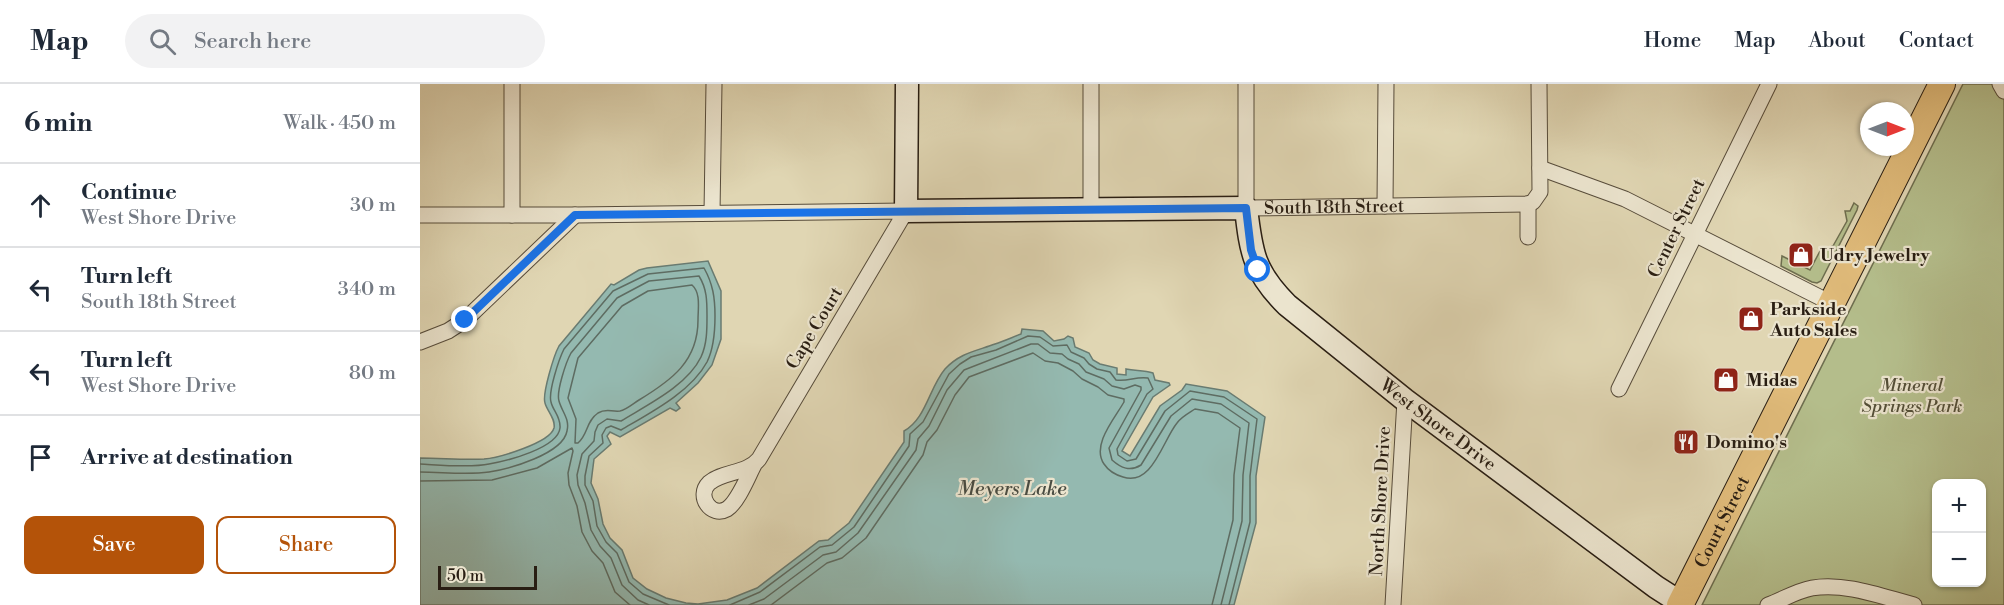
<!DOCTYPE html>
<html lang="en">
<head>
<meta charset="utf-8">
<style>
  body { margin:0; font-family:"Libre Bodoni",serif; background:#f2f2f3; color:#1f2937 }
  .controls { position:absolute; right:18px; bottom:18px; display:grid; overflow:hidden; border-radius:12px; box-shadow:0 2px 4px #0004 }
  .controls button { width:54px; height:54px; display:grid; place-items:center; padding:0; border:0; border-bottom:2px solid #e0e1e3; background:#fff; color:#1f2937; font:30px sans-serif }
  .compass { position:absolute; left:1440px; top:18px; width:54px; height:54px; border-radius:50%; background:#fff; box-shadow:0 2px 4px #0004; rotate:90deg }
  .scale { position:absolute; left:18px; bottom:15px; width:99px; box-sizing:border-box; padding-left:6px; border:3px solid #291e13; border-top:0; font-size:16px; line-height:21px; white-space:nowrap; color:#291e13; -webkit-text-stroke:4px #ebe4ce; paint-order:stroke }
  .stop { position:absolute; width:18px; height:18px; margin:-14px; border:4px solid #1a73e8; border-radius:50%; background:#fff }
  .stop.end { background:#1a73e8; border-color:#fff; box-shadow:0 2px 6px #0008 }
  .list { margin:0; padding:0; list-style:none }
  h2 { display:flex; justify-content:space-between; align-items:center; height:78px; margin:0; padding:0 24px; font-size:26px }
  h2 small { font-size:20px; font-weight:400; color:#747a83 }
  .list li { display:grid; grid-template-columns:39px 1fr auto; gap:18px; align-items:center; box-sizing:border-box; height:84px; padding:0 24px; border-top:2px solid #e0e1e3 }
  .list b { display:block; font-size:22px; white-space:nowrap }
  .list p { margin:0; font-size:20px; white-space:nowrap; color:#747a83 }
  .list em { font-size:20px; font-style:normal; color:#747a83 }
  .actions { display:flex; gap:12px; padding:18px 24px }
  .actions a { flex:1; padding:14px 0; border:2px solid #b45309; border-radius:12px; text-align:center; font-size:21px; color:#b45309 }
  .actions .main { background:#b45309; color:#fff }
  .icon { flex:none; width:33px; height:33px; fill:none; stroke:currentColor; stroke-width:2; stroke-linecap:round; stroke-linejoin:round }
  .map { position:relative; flex:none; width:1584px; height:521px; overflow:hidden }
  header { display:flex; align-items:center; gap:36px; box-sizing:border-box; height:84px; padding:0 30px; background:#fff; border-bottom:2px solid #e0e1e3 }
  header strong { font-size:28px }
  nav { display:flex; gap:33px; margin-inline-start:auto; font-size:21px }
  .search { width:420px; height:54px; background:#f2f2f3; display:flex; align-items:center; gap:15px; box-sizing:border-box; padding:0 21px; border-radius:33px; color:#747a83; font-size:22px }
  main { display:flex }
  aside { flex:1; background:#fff }
  .map>svg:first-child { display:block }
  .green { fill:#b4bd8b; stroke:#6e6e4f; stroke-width:1.5; fill-rule:evenodd }
  .water { fill:#94b9b0; stroke:#697b71; stroke-width:1.5 }
  .lines { fill:none; stroke-linecap:round; stroke-linejoin:round }
  .shore { stroke:#5e6c62; stroke-width:1.5 }
  .street-casing { stroke:#574c3b; stroke-width:17 }
  .secondary-casing { stroke:#291e13; stroke-width:25 }
  .primary-casing { stroke:#291e13; stroke-width:28 }
  .street { stroke:#ebe4ce; stroke-width:15 }
  .secondary { stroke:#ebe4ce; stroke-width:22 }
  .primary { stroke:#e0bb7a; stroke-width:26 }
  .route { stroke:#1a73e8; stroke-width:8 }
  .labels { text-anchor:middle; stroke-width:4.5; stroke-linejoin:round; paint-order:stroke }
  .street-label { font-size:18px; fill:#291e13; stroke:#ebe4ce }
  .poi-label { font-size:18px; font-weight:bold; fill:#291e13; stroke:#ebe4ce; text-anchor:start }
  .park-label { font-size:18px; font-style:italic; fill:#534e37; stroke:#ebe4ce }
  .water-label { font-size:20px; font-style:italic; fill:#494c42; stroke:#ebe4ce }
</style>
</head>
<body>
<header>
<strong>Map</strong>
<div class="search"><svg class="icon" aria-label="search" viewBox="0 0 24 24"><circle cx="10" cy="10" r="6"/><path d="M15 15l6 6"/></svg>Search here</div>
<nav><a>Home</a><a>Map</a><a>About</a><a>Contact</a></nav>
</header>
<main>
<aside>
<h2>6 min<small>Walk · 450 m</small></h2>
<ul class="list">
<li><svg class="icon" aria-label="ahead" viewBox="0 0 24 24"><path d="M12 20V5M6 11l6-6 6 6"/></svg><div><b>Continue</b><p>West Shore Drive</p></div><em>30 m</em></li>
<li><svg class="icon" aria-label="left" viewBox="0 0 24 24"><path d="M17 20v-9H6M10 6l-5 5 5 5"/></svg><div><b>Turn left</b><p>South 18th Street</p></div><em>340 m</em></li>
<li><svg class="icon" aria-label="left" viewBox="0 0 24 24"><path d="M17 20v-9H6M10 6l-5 5 5 5"/></svg><div><b>Turn left</b><p>West Shore Drive</p></div><em>80 m</em></li>
<li><svg class="icon" aria-label="arrive" viewBox="0 0 24 24"><path d="M6 21V4h12l-3 4 3 4H6"/></svg><div><b>Arrive at destination</b></div></li>
</ul>
<div class="actions"><a class="main">Save</a><a>Share</a></div>
</aside>
<div class="map">
<svg width="1584" height="521" viewBox="0 0 1584 521">
  <rect width="100%" height="100%" fill="#e0d6b3"/>
  <filter id="stains"><feTurbulence type="fractalNoise" baseFrequency=".00333" numOctaves="4"/><feColorMatrix values="0 0 0 0 .2 0 0 0 0 .09 0 0 0 0 .02 0 0 0 .5 -.17"/></filter>
  <radialGradient id="worn" r=".72"><stop offset=".6" stop-color="#630" stop-opacity="0"/><stop offset="1" stop-color="#630" stop-opacity=".3"/></radialGradient>
  <!-- green -->
  <path class="green" d="M1543 0H1584V521H1282ZM1516 400H1562V498H1516Z
    M1434 119 1438 122 1437 126 1401 197 1397 199 1392 198 1361 182 1362 172 1390 186 1400 167 1413 162 1427 137 1425 127H1430Z"/>
  <!-- water -->
  <path class="water" d="M288 177 301 207V255L292 281 278 299 256 319 260 324 256 327 250 324 200 353 190 348 187 352 191 360 174 375 171 399 178 415 183 440 190 454 202 466 213 494 227 505 246 514 266 519 278 520 307 516 337 504 399 457 408 456 429 439 484 358V347C506 335 509 304 525 285 540 269 556 267 575 260 584 257 593 253 601 250L602 245 623 247 634 257 644 255 648 252 653 254 655 263 669 269 673 276 680 280 697 284V290L706 291V285C716 287 724 286 733 289L735 296 749 299 750 301 733 313 702 367 710 372 740 322 762 306 766 300 807 307 845 333 836 392V439L814 521H0V374C21 374 43 376 64 375 78 374 130 359 134 344 136 335 127 327 125 319 122 310 134 271 139 262L191 200 194 201 219 186 227 184Z"/>
  <g class="lines">
    <!-- shore -->
    <path class="shore" d="M272 201C281 209 278 224 278 236 278 277 252 296 219 316 214 319 206 326 200 327 191 328 186 324 178 329 166 337 168 351 158 359H155L156 335 148 314 158 274 202 222 228 207Z
      M0 380C20 381 51 384 69 380 87 377 138 364 140 344 141 333 133 327 131 318 128 308 139 275 144 265L193 207 228 190 284 184C293 200 295 214 295 232 295 248 294 264 287 278 271 308 230 329 201 346L191 342 186 344 182 351 183 359 169 372 165 392V401L173 417 177 442 186 458 197 469 209 498 223 510 249 521
      M0 388C22 388 47 391 69 388 89 385 143 370 147 347 150 335 142 328 139 317 136 308 146 278 151 269L197 214 229 197 279 192C287 205 287 217 287 232 287 246 287 260 281 273 267 302 227 321 201 337L187 335 178 341 175 348 174 357 162 370 157 391 158 401 165 419 171 446 180 462 191 474 202 501 218 516 229 521
      M0 397 72 396 117 384 152 364 153 367 148 389 149 401 157 422 162 448 172 467 183 479 195 508 210 521
      M310 521 340 508 400 463 412 461 434 443 489 362 490 350 503 338 529 290 540 280 551 273 576 266 608 252 620 253 633 262 647 261 651 268 664 274 669 280 677 285 690 288 696 296C708 298 716 292 728 294L733 305 727 310 697 365 698 371 707 377 716 375 745 327 770 307 804 313 837 335 830 392V438L809 521
      M329 521 344 515 403 471 416 468 438 449 496 366 498 355 509 342 527 306 544 286 611 260H618L630 269 642 270 648 275 659 280 666 288 684 295 692 302 704 305 715 301 721 303V306L689 364 692 376C701 384 710 388 721 381L751 332 772 315 801 320 829 339 823 391 822 437 801 521
      M351 521 407 479 422 474 446 454 503 371 507 358 517 346 535 311 549 293 613 269 625 277 638 279 653 287 662 295 678 303 688 311 704 315V318C695 334 671 361 684 380 688 386 696 391 703 393 732 403 743 356 757 339 761 333 769 329 775 325L798 329 820 344 814 391 813 436 792 521"/>
    <!-- street casing -->
    <g class="street-casing">
      <g id="street">
        <path d="M92 0V131"/>
        <path id="s1" d="M826 0V124L1108 120 1113 118 1120 108 1119 0"/>
        <path d="M1580 0 1584 7"/>
        <path d="M1120 84 1205 115 1411 219"/>
        <path d="M1108 120V153"/>
        <path d="M965 122 966 0"/>
        <path d="M671 125V0"/>
        <path d="M292 129 294 0"/>
        <path d="M0 131H155L486 127 339 375C327 390 303 387 289 399 276 412 291 434 307 425 318 418 328 392 334 381"/>
        <path d="M0 258 28 247 45 236 155 131"/>
        <path d="M1199 305 1349 0"/>
        <path d="M973 521 985 316"/>
        <path d="M1348 521C1362 516 1376 507 1392 504 1425 498 1463 513 1494 521"/>
      </g>
    </g>
    <!-- secondary casing -->
    <g class="secondary-casing">
      <g id="secondary">
        <path id="s2" d="M487 0 486 127 826 124C831 169 834 188 867 221L985 316 1236 503 1261 519"/>
      </g>
    </g>
    <!-- primary casing -->
    <g class="primary-casing">
      <g id="primary">
        <path id="s3" d="M1260 521 1522 0"/>
      </g>
    </g>
    <!-- street -->
    <use href="#street" class="street"/>
    <!-- secondary -->
    <use href="#secondary" class="secondary"/>
    <!-- primary -->
    <use href="#primary" class="primary"/>
  </g>
  <g class="lines">
    <!-- route -->
    <path class="route" d="M45 236 155 131 826 124 831 166 838 186"/>
  </g>
  <!-- icons -->
  <defs>
    <g id="shop-square" transform="scale(1.35)"><rect x="-9" y="-9" width="18" height="18" rx="4" fill="#8f2418" stroke="#ebe4ce"/><path d="M-5-2.5h2.3a2.7 3.5 0 0 1 5.4 0H5L5.5 6h-11ZM-1.5-2.5h3a1.5 2.3 0 0 0-3 0Z" fill="#fff"/></g>
    <g id="restaurant-square" transform="scale(1.35)"><rect x="-9" y="-9" width="18" height="18" rx="4" fill="#8f2418" stroke="#ebe4ce"/><path d="M-5-6h1v4h1v-4h1v4h1v-4h1v5L-1.5 .5V6h-2V.5L-5-1ZM5-6V6H3V1.5H1.5Q1.5-4 5-6Z" fill="#fff"/></g>
  </defs>
  <g fill-rule="evenodd">
    <use href="#shop-square" x="1381" y="171"/>
    <use href="#shop-square" x="1331" y="235"/>
    <use href="#shop-square" x="1306" y="296"/>
    <use href="#restaurant-square" x="1266" y="358"/>
  </g>
  <g class="labels">
    <!-- street labels -->
    <g class="street-label">
      <text dy="6" stroke="none"><textPath href="#s1" startOffset="212">South 18th Street</textPath></text>
      <text transform="translate(1256 144) rotate(-64)" y="6">Center Street</text>
      <text transform="translate(394 244) rotate(-59)" y="6">Cape Court</text>
      <text dy="6" stroke="none"><textPath href="#s2" startOffset="768">West Shore Drive</textPath></text>
      <text transform="translate(960 417) rotate(-87)" y="6">North Shore Drive</text>
      <text dy="6" stroke="none"><textPath href="#s3" startOffset="93">Court Street</textPath></text>
    </g>
    <!-- poi labels -->
    <g class="poi-label">
      <text x="1400" y="177">Udry Jewelry</text>
      <text x="1350" y="231">Parkside<tspan x="1350" dy="21">Auto Sales</tspan></text>
      <text x="1326" y="302">Midas</text>
      <text x="1286" y="364">Domino's</text>
    </g>
    <!-- park labels -->
    <g class="park-label">
      <text x="1492" y="307">Mineral<tspan x="1492" dy="21">Springs Park</tspan></text>
    </g>
    <!-- water labels -->
    <g class="water-label">
      <text x="592" y="411">Meyers Lake</text>
    </g>
  </g>
  <rect width="100%" height="100%" filter="url(#stains)"/>
  <rect width="100%" height="100%" fill="url(#worn)"/>
</svg>
<div class="controls">
<button>+</button>
<button>−</button>
</div>
<svg class="compass" viewBox="-18 -18 36 36"><path d="M0-13l5 13h-10z" fill="#e53935"/><path d="M0 13l5-13h-10z" fill="#747a83"/></svg>
<div class="scale">50 m</div>
<div class="stop" style="left:838px;top:186px"></div>
<div class="stop end" style="left:45px;top:236px"></div>
</div>
</main>
</body>
</html>
